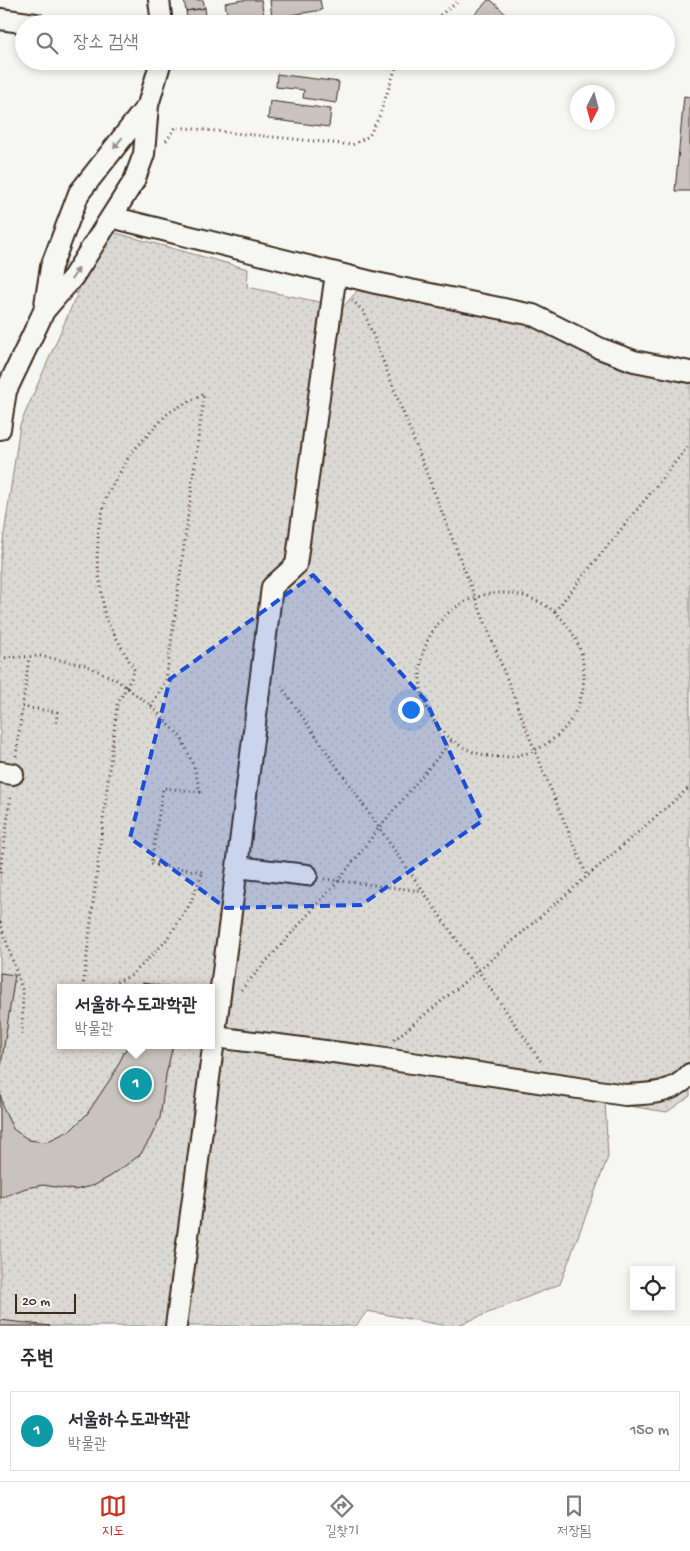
<!DOCTYPE html>
<html lang="ko">
<head>
<meta charset="utf-8">
<style>
  body { margin:0; font-family:"Gochi Hand","Poor Story",sans-serif; background:#f2f2f3; color:#2b2b33 }
  .controls { position:absolute; right:15px; bottom:15px; display:grid; overflow:hidden; border-radius:0px; box-shadow:0 2px 8px #0003 }
  .controls button { width:45px; height:45px; display:grid; place-items:center; padding:0; border:0; border-bottom:1px solid #e1e1e2; background:#fff; color:#2b2b33; font:25px sans-serif }
  .compass { position:absolute; left:570px; top:85px; width:45px; height:45px; border-radius:50%; background:#fff; box-shadow:0 2px 8px #0003; rotate:186deg }
  .scale { position:absolute; left:15px; bottom:12px; width:61px; box-sizing:border-box; padding-left:5px; border:2px solid #3b2a1e; border-top:0; font-size:14px; line-height:18px; white-space:nowrap; color:#3b2a1e; -webkit-text-stroke:4px #f6f6f2; paint-order:stroke }
  .you { position:absolute; left:410px; top:709px; width:18px; height:18px; margin:-12px; border:4px solid #fff; border-radius:50%; background:#1a73e8; box-shadow:0 0 0 8px #1a73e833 }
  .badge { display:grid; place-items:center; width:32px; height:32px; border-radius:50%; background:#c8321e; color:#fff; font-size:16px; font-weight:700 }
  .pin { position:absolute; translate:-50% -50%; border:2px solid #fff; box-shadow:0 1px 5px #0006 }
  .popup { position:absolute; left:57px; top:984px; width:158px; height:65px; box-sizing:border-box; display:grid; place-content:center; border-radius:0px; background:#fff; filter:drop-shadow(0 1px 4px #0005); font-size:16px; white-space:nowrap; color:#7c7c81 }
  .popup b { font-size:19px; color:#2b2b33 }
  .popup::after { content:''; position:absolute; left:50%; top:100%; margin-left:-10px; border:10px solid transparent; border-top-color:#fff }
  .list { margin:0; padding:0; list-style:none }
  h2 { display:flex; justify-content:space-between; align-items:center; height:65px; margin:0; padding:0 20px; font-size:21px }
  h2 small { font-size:16px; font-weight:400; color:#7c7c81 }
  .list li { display:grid; grid-template-columns:32px 1fr auto; gap:15px; align-items:center; box-sizing:border-box; height:80px; margin:0 10px 10px; padding:0 10px; border:1px solid #e1e1e2; border-radius:0px }
  .list b { display:block; font-size:19px; white-space:nowrap }
  .list p { margin:0; font-size:16px; white-space:nowrap; color:#7c7c81 }
  .list em { font-size:16px; font-style:normal; color:#7c7c81 }
  .icon { flex:none; width:28px; height:28px; fill:none; stroke:currentColor; stroke-width:2; stroke-linecap:round; stroke-linejoin:round }
  .map { position:relative; flex:none; width:690px; height:1326px; overflow:hidden }
  .search { position:absolute; background:#fff; box-shadow:0 2px 8px #0003; left:15px; right:15px; top:15px; height:55px; display:flex; align-items:center; gap:12px; box-sizing:border-box; padding:0 18px; border-radius:28px; color:#7c7c81; font-size:19px }
  .sheet { height:155px; background:#fff }
  nav { display:flex; justify-content:space-around; align-items:center; box-sizing:border-box; height:70px; border-top:1px solid #e1e1e2; background:#fff; font-size:14px; color:#7c7c81 }
  nav a { display:grid; justify-items:center; gap:2px }
  nav .on { color:#c8321e }
  .map>svg:first-child { display:block }
  .park { fill:url(#park-dots); stroke:#8a8278; fill-rule:evenodd }
  .building { fill:#c8c3be; stroke:#3b2a1e }
  .lines { fill:none; stroke-linecap:round; stroke-linejoin:round }
  .minor-casing { stroke:#3b2a1e; stroke-width:24 }
  .path { stroke:#3b2a1e; stroke-width:3; stroke-dasharray:1 4; stroke-linecap:butt }
  .minor { stroke:#f6f6f2; stroke-width:20 }
  .oneway { fill:#989088 }
  .marked { fill:#1d4ed8; fill-opacity:0.2; stroke:#1d4ed8; stroke-width:4; stroke-dasharray:10 6; stroke-linejoin:round }
</style>
</head>
<body>
<div class="map">
<svg width="690" height="1326" viewBox="0 0 690 1326">
  <defs>
    <pattern id="park-dots" width="8" height="8" patternUnits="userSpaceOnUse" patternTransform="scale(1.25)"><rect width="8" height="8" fill="#dad9d3"/><path d="M2 2h.1M6 6h.1" fill="none" stroke="#bcbab5" stroke-width="1.8" stroke-linecap="round"/></pattern>
  </defs>
  <rect width="100%" height="100%" fill="#f6f6f2"/>
  <filter id="ink" filterUnits="userSpaceOnUse"><feTurbulence type="fractalNoise" baseFrequency=".02" numOctaves="2"/><feDisplacementMap in="SourceGraphic" scale="10" xChannelSelector="R" yChannelSelector="G"/><feConvolveMatrix kernelMatrix="1 2 1 2 8 2 1 2 1" color-interpolation-filters="sRGB"/></filter>
  <g filter="url(#ink)">
    <!-- park -->
    <path class="park" d="M105 230 248 269 247 287 343 307 358 290 526 324 624 371H690V1096L667 1112 605 1102 608 1157 560 1284 456 1326H447L367 1311 356 1326H0V562L20 425ZM61 988H211V1045H61Z"/>
    <!-- building -->
    <path class="building" d="M184 0H203L205 8 186 11Z
      M243 0H261L265 21 250 24H229L225 3Z
      M270 0H320L322 10 272 18Z
      M488 0H491L512 20 508 24H483L474 15Z
      M205 8 207 24H188L186 11Z
      M277 74 339 82 336 103 303 98 304 90 276 87Z
      M684 96 690 97V191H675Z
      M270 101 331 109 329 127 268 119Z
      M0 973 15 975 0 1072Z
      M143 983 174 988H142Z
      M128 1045H173L166 1075 160 1118 150 1139 140 1155 111 1176 95 1185 75 1190 43 1185 26 1188 0 1198V1092L3 1108 13 1129 29 1140 46 1142 71 1130 87 1114 113 1075Z
      M0 1320 50 1326H0Z"/>
    <g class="lines">
      <!-- minor casing -->
      <g class="minor-casing">
        <path id="minor" d="M159 0 162 24
          M0 19 36 24
          M111 217 376 283 533 315 599 348 634 361 690 372
          M44 311 51 267 79 193 148 105
          M0 429 6 391 44 311 73 277 134 181 144 154 148 105 161 61
          M0 772 13 774
          M237 867 307 875
          M215 1037 372 1057 625 1095C648 1094 674 1094 690 1074
          M176 1326 237 867 272 587 296 565 336 273"/>
      </g>
      <!-- path -->
      <path class="path" d="M428 24 460 0
        M166 141 176 127 352 145 369 136 379 117 398 61
        M352 300 364 312 535 751 587 876
        M420 675a82 82 0 1 1 164 0a82 82 0 1 1-164 0Z
        M555 611 690 444
        M0 658 40 656 85 665 115 679 151 706 181 737 195 769 200 792 163 788 151 864 203 872 189 906 165 942 132 975 103 988
        M281 686 542 1063
        M151 706 166 681 204 395
        M22 707 57 712 56 726
        M16 756 29 657
        M0 873 11 794
        M324 879 422 891
        M0 922 23 992 22 1035
        M83 988 117 705 135 671 105 618 97 558 99 526 107 495 131 453 169 412 204 394
        M241 990 338 881 379 828 452 740
        M394 1040 478 971 690 787"/>
      <!-- minor -->
      <use href="#minor" class="minor"/>
    </g>
    <!-- one-way arrows -->
    <defs><path id="oneway-solid" d="M-6-.8H1V-3.2L6.5 0L1 3.2V.8H-6Z" transform="scale(1.25)"/></defs>
    <g class="oneway">
      <use href="#oneway-solid" transform="translate(118 143) rotate(128)"/>
      <use href="#oneway-solid" transform="translate(75 274) rotate(-55)"/>
    </g>
  </g>
  <!-- marked area -->
  <path class="marked" d="M313 575 426 701 482 821 361 905 226 908 130 838 170 679Z"/>
</svg>
<div class="controls">
<button><svg class="icon" aria-label="locate" viewBox="0 0 24 24"><circle cx="12" cy="12" r="6"/><path d="M12 2v4M12 18v4M2 12h4M18 12h4"/></svg></button>
</div>
<svg class="compass" viewBox="-18 -18 36 36"><path d="M0-13l5 13h-10z" fill="#e53935"/><path d="M0 13l5-13h-10z" fill="#7c7c81"/></svg>
<div class="scale">20 m</div>
<div class="you"></div>
<div class="pin badge" style="left:136px;top:1084px;background:#0f9aa8">1</div>
<div class="popup"><b>서울하수도과학관</b>박물관</div>
<div class="search"><svg class="icon" aria-label="search" viewBox="0 0 24 24"><circle cx="10" cy="10" r="6"/><path d="M15 15l6 6"/></svg>장소 검색</div>
</div>
<section class="sheet">
<h2>주변<small></small></h2>
<ul class="list">
<li><span class="badge" style="background:#0f9aa8">1</span><div><b>서울하수도과학관</b><p>박물관</p></div><em>150 m</em></li>
</ul>
</section>
<nav>
<a class="on"><svg class="icon" aria-label="map" viewBox="0 0 24 24"><path d="M3 6l6-2 6 2 6-2v14l-6 2-6-2-6 2zM9 4v14M15 6v14"/></svg>지도</a>
<a><svg class="icon" aria-label="directions" viewBox="0 0 24 24"><path d="M12 3l9 9-9 9-9-9zM9 14v-3h6M13 9l2 2-2 2"/></svg>길찾기</a>
<a><svg class="icon" aria-label="saved" viewBox="0 0 24 24"><path d="M7 4h10v16l-5-4-5 4z"/></svg>저장됨</a>
</nav>
</body>
</html>
